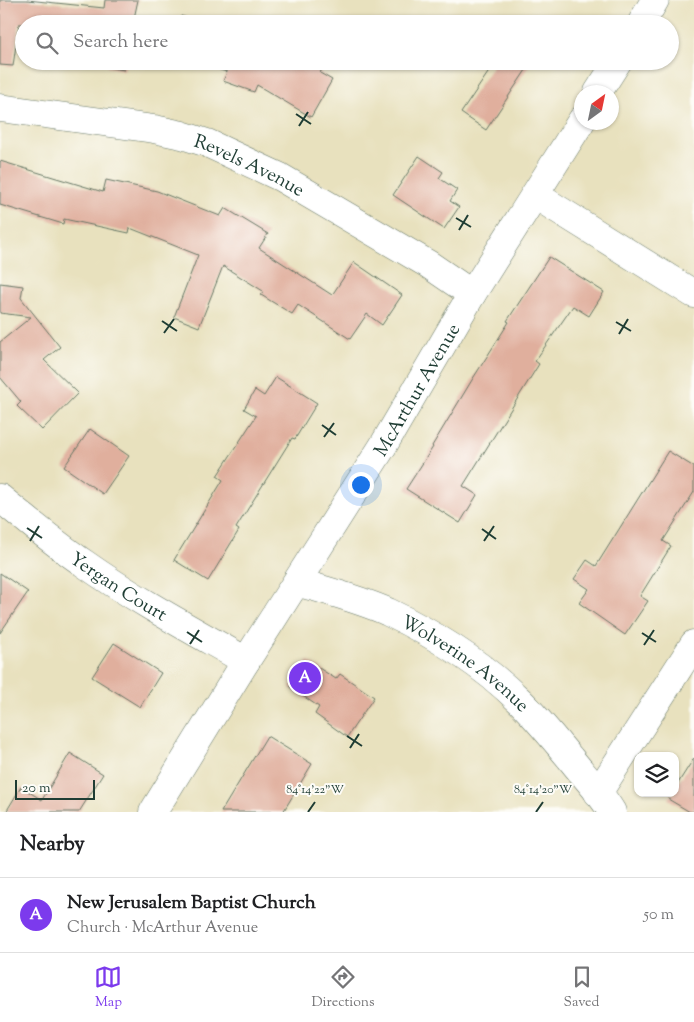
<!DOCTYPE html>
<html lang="en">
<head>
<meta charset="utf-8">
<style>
  body { margin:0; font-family:"Sorts Mill Goudy",serif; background:#f2f2f2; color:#202124 }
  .controls { position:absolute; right:15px; bottom:15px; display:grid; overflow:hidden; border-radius:10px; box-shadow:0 1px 4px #0004 }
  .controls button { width:45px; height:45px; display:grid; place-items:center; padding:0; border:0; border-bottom:1px solid #e0e0e0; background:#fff; color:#202124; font:25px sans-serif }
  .compass { position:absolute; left:574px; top:85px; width:45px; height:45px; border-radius:50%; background:#fff; box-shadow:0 1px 4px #0004; rotate:33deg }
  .scale { position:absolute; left:15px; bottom:12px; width:80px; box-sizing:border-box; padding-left:5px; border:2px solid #1f3d34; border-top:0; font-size:14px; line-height:18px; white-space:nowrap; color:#1f3d34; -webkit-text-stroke:4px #fdfcf7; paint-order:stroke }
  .you { position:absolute; left:360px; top:484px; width:18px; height:18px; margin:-12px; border:4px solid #fff; border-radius:50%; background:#1a73e8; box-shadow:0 0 0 8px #1a73e833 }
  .badge { display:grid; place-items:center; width:32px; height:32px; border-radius:50%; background:#7c3aed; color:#fff; font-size:16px; font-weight:700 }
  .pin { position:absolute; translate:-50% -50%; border:2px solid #fff; box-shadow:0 1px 5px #0006 }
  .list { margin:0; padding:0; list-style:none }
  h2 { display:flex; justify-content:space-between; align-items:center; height:65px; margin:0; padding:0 20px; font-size:21px }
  h2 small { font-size:16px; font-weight:400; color:#757577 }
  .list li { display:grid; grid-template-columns:32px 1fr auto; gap:15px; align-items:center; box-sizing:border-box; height:75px; padding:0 20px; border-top:1px solid #e0e0e0 }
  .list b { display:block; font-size:19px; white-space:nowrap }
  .list p { margin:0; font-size:16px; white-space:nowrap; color:#757577 }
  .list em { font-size:16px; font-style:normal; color:#757577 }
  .icon { flex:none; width:28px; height:28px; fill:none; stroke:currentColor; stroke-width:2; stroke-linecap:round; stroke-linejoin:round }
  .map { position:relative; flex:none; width:694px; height:812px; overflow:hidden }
  .search { position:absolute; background:#fff; box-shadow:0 1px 4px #0004; left:15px; right:15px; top:15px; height:55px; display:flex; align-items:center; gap:12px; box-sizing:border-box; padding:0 18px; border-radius:28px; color:#757577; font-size:19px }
  .sheet { height:140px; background:#fff }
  nav { display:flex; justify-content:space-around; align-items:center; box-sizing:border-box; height:70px; border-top:1px solid #e0e0e0; background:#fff; font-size:14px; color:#757577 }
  nav a { display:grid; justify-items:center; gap:2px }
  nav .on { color:#7c3aed }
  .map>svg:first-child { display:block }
  .building { fill:#e0af9d }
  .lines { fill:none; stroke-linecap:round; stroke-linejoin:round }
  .minor-casing { stroke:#657664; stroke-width:29 }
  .minor { stroke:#fff; stroke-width:28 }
  .ticks { fill:none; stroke:#1f3d34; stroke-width:2 }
  .labels { text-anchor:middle; stroke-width:4; stroke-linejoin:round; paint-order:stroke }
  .street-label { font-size:19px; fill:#1f3d34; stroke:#fdfcf7 }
  .ticks-label { font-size:12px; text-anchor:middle; fill:#1f3d34; stroke:#fdfcf7; stroke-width:4; stroke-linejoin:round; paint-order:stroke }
</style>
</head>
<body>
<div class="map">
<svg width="694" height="812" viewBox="0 0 694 812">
  <rect width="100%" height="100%" fill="#fdfcf7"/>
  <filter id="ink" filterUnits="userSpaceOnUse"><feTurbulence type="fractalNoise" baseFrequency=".02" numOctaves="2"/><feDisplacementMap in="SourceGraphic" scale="10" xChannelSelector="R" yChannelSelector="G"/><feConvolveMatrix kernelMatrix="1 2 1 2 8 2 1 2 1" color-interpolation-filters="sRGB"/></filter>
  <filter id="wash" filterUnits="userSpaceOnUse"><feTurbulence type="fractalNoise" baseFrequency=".0096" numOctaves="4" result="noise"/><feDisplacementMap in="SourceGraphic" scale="20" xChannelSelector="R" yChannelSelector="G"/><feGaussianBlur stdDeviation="1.12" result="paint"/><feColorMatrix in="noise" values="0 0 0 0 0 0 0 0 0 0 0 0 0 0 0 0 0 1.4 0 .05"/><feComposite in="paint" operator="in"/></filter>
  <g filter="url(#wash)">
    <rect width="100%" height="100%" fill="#e8e1be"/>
    <g id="blocks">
      <!-- building -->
      <path class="building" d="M0 0H27L104 8 105 0H138L133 23 136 24H19L13 66 0 65Z
        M181 16 209 24H178Z
        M108 61H126L124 70 107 67Z
        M189 61H326L320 73 332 80 311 117 257 85 254 92 223 81 227 72Z
        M496 61H532L486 130 461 113Z
        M419 156 443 172 439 178 457 190 450 201 459 207 444 229 393 195Z
        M0 161 103 192 106 180 157 191 220 216 225 208 268 234 259 248 332 295 354 262 402 295 382 325 367 314 350 339 298 305 292 314 261 295 263 291 223 266 199 327 174 317 198 255 130 228 129 233 64 219 63 224 0 205Z
        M549 257 604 292 589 316 573 306 535 361 539 364 463 486 477 495 460 523 406 489 433 447 432 446 472 380 509 322 507 321Z
        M0 283 23 286 21 298 60 347 44 360 78 393 42 430 17 406 21 402 0 377V342L31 317 0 313Z
        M276 377 317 403 295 439 292 438 236 528 239 530 208 581 174 560 223 480 217 476 256 416 244 409 255 390 264 396Z
        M90 429 129 456 103 494 64 467Z
        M668 451 694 467V492L663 541 671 546 640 596 648 601 625 635 579 603 589 589 574 579 587 560 596 566Z
        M0 573 28 592 0 633Z
        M114 643 161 673 140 707 92 677Z
        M308 661 336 679 340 674 374 697 347 737 315 714 319 707 290 687Z
        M267 736 312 764 283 812H221Z
        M70 753 103 774 79 812H6L21 787 42 800Z
        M694 758V812H690L668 799 672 793H675V788Z"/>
    </g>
  </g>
  <g filter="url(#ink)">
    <use href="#blocks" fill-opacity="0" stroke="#657664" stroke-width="1"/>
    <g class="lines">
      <!-- minor casing -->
      <g class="minor-casing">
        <g id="minor">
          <path d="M641 24 655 0"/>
          <path d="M598 92 618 61"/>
          <path id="s1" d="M0 108 154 129 182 135 207 143 280 177 428 264 472 294"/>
          <path d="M535 195 694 294"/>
          <path id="s2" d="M0 498C28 521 55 544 85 564 136 600 192 630 246 661"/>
          <path id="s3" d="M297 582C327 591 359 599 388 612 436 635 481 663 520 701 538 719 554 739 570 758 584 776 601 793 612 812"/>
          <path d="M598 793 694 644"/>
          <path id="s4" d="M153 812 246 661 383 446 472 294 582 120"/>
        </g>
      </g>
      <!-- minor -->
      <use href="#minor" class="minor"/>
    </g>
  </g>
  <!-- ticks -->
  <path class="ticks" d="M296 114 311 124M299 126 308 112M456 218 471 227M459 230 468 215M162 321 177 331M616 322 631 331M164 333 174 319M619 334 628 319M322 425 336 435M324 437 334 423M27 528 42 538M482 529 496 539M30 541 39 526M484 541 494 526M187 632 202 642M642 633 656 642M190 644 199 630M644 645 654 630M347 736 362 746M350 748 359 734M308 812 315 802M536 812 543 802"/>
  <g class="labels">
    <!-- street labels -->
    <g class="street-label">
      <text dy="7" stroke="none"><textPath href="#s1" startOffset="258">Revels Avenue</textPath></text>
      <text dy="7" stroke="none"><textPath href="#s4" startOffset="498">McArthur Avenue</textPath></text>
      <text dy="7" stroke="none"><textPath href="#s2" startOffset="148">Yergan Court</textPath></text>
      <text dy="7" stroke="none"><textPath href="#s3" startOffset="189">Wolverine Avenue</textPath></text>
    </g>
  </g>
  <g class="ticks-label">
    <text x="315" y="793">84°14'22"W</text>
    <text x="543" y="793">84°14'20"W</text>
  </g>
</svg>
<div class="controls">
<button><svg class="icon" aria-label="layers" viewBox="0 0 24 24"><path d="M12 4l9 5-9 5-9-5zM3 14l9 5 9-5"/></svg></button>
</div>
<svg class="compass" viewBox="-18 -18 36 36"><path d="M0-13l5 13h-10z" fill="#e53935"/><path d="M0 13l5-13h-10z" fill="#757577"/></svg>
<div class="scale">20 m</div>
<div class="you"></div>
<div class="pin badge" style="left:305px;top:678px">A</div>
<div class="search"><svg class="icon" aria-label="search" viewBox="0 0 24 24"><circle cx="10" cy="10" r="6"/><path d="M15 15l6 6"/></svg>Search here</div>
</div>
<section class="sheet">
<h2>Nearby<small></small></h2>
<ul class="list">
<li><span class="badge">A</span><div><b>New Jerusalem Baptist Church</b><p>Church · McArthur Avenue</p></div><em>50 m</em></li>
</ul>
</section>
<nav>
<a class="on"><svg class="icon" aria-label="map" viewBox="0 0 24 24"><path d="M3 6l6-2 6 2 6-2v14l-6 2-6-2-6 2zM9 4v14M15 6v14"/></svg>Map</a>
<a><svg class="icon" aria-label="directions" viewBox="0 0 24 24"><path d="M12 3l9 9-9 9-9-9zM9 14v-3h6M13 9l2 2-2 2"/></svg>Directions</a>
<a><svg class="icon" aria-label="saved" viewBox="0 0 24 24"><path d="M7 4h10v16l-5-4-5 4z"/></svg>Saved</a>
</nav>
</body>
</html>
